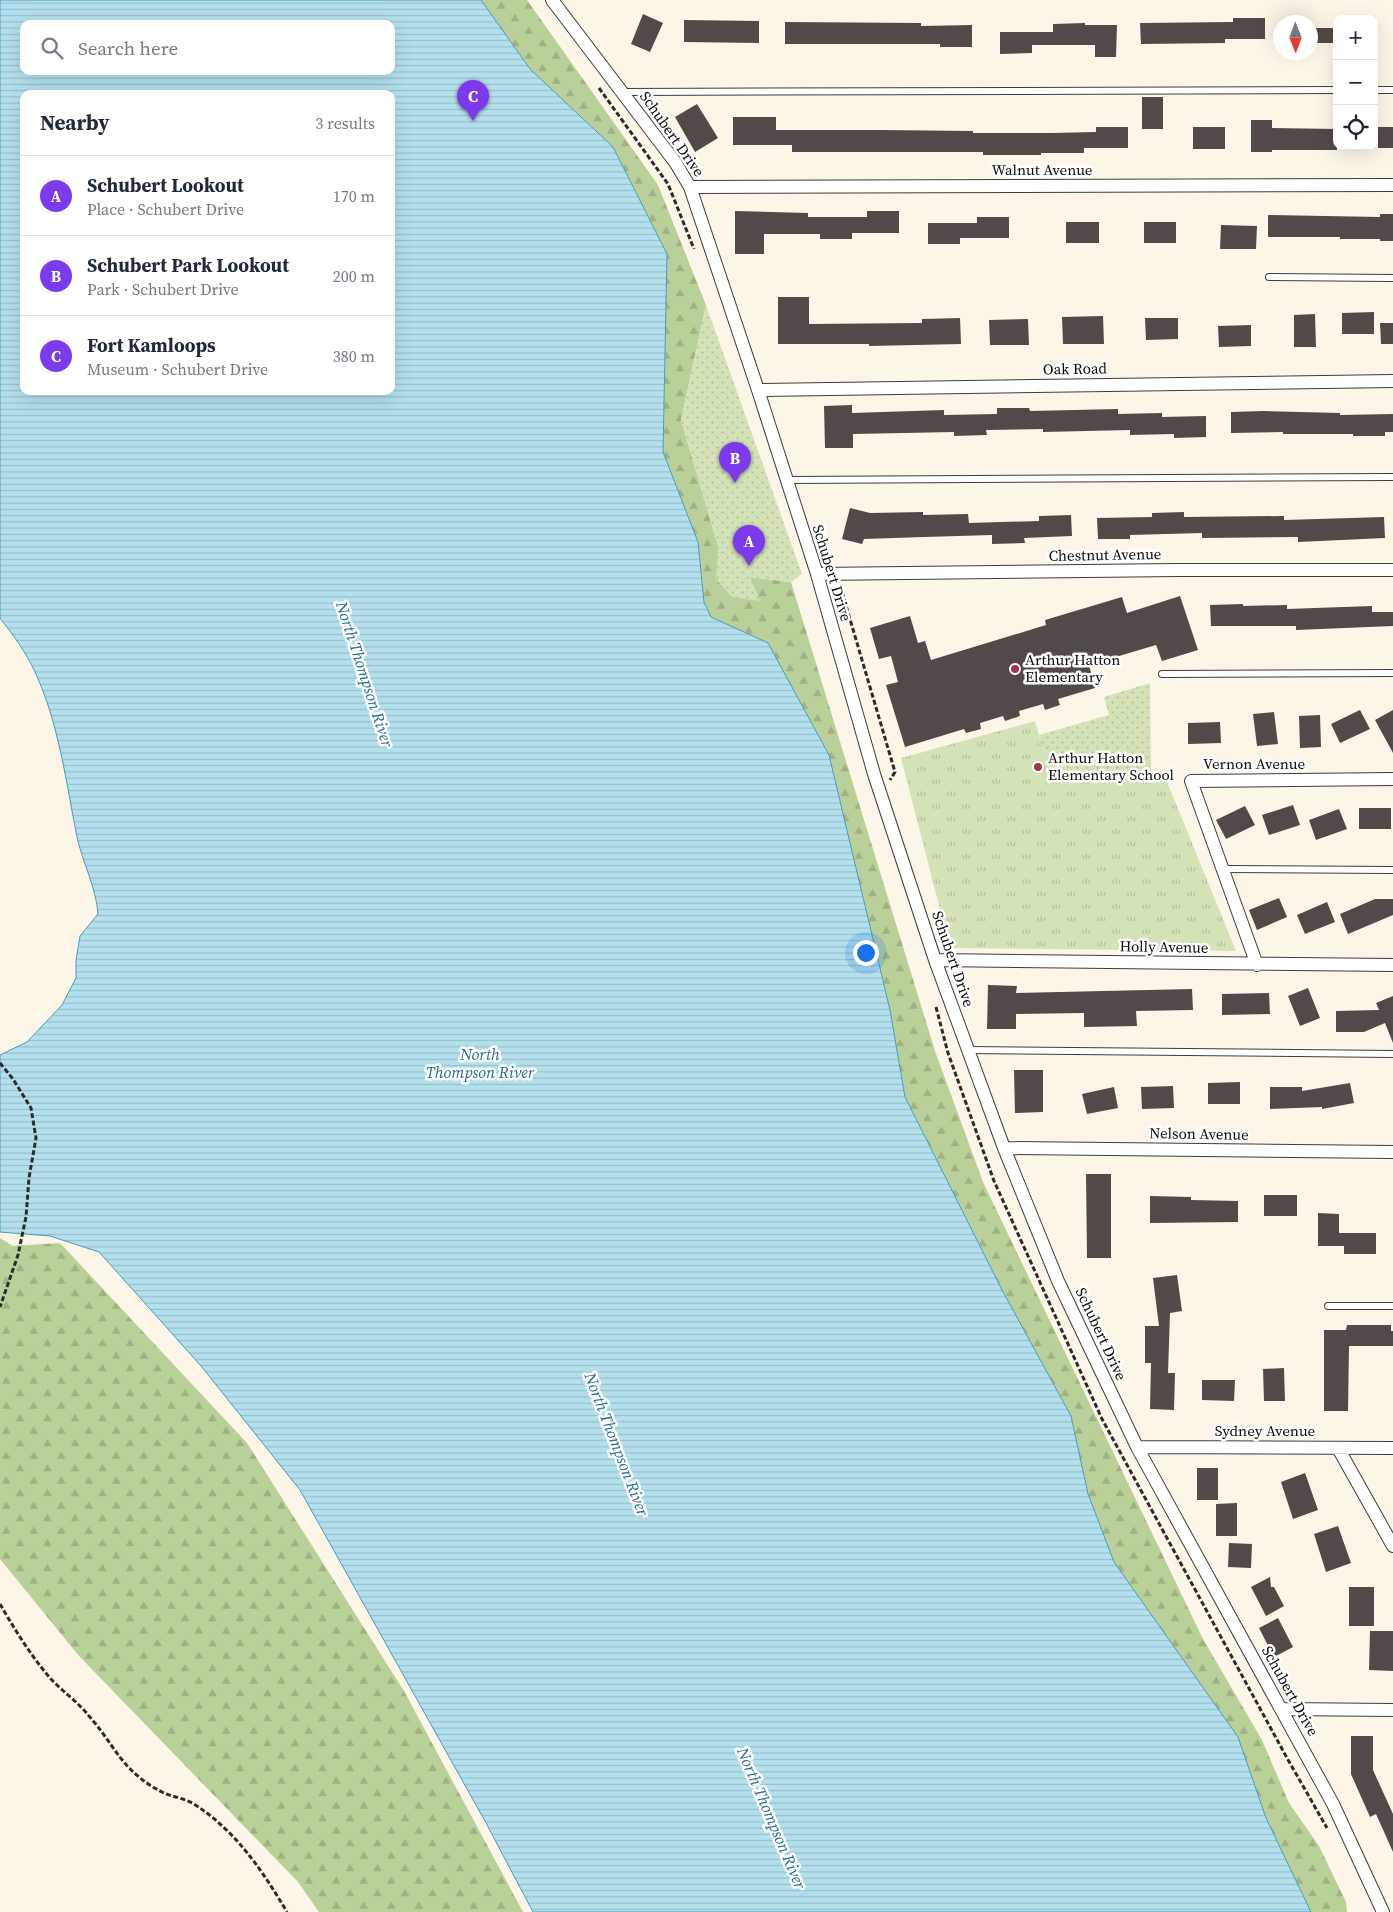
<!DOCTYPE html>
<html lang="en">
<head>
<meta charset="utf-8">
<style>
  body { margin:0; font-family:"Source Serif 4",serif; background:#f6f6f7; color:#1f2937 }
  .controls { position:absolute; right:15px; top:15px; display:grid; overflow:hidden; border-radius:10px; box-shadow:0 5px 20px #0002 }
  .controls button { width:45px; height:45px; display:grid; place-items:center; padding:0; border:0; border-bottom:1px solid #e0e1e3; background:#fff; color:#1f2937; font:25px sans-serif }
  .compass { position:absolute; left:1273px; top:15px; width:45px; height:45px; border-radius:50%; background:#fff; box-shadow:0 5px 20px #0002; rotate:179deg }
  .you { position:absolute; left:865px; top:952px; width:18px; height:18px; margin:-12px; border:4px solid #fff; border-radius:50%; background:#1a73e8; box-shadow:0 0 0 8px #1a73e833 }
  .badge { display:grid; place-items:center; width:32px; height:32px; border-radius:50%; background:#7c3aed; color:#fff; font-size:16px; font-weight:700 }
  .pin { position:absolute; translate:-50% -41px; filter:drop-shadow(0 1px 2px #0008) }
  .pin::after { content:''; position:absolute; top:26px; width:18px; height:15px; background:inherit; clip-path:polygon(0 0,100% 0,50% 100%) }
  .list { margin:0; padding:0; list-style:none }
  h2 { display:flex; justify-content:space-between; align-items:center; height:65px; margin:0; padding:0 20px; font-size:21px }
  h2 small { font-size:16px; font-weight:400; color:#747a83 }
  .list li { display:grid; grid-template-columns:32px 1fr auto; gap:15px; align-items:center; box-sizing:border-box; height:80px; padding:0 20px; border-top:1px solid #e0e1e3 }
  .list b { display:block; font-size:19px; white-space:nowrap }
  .list p { margin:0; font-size:16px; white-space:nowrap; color:#747a83 }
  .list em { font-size:16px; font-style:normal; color:#747a83 }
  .icon { flex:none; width:28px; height:28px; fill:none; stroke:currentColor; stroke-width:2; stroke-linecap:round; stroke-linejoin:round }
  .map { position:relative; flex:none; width:1393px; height:1912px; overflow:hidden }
  .search { position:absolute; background:#fff; box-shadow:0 5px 20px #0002; left:20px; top:20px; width:375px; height:55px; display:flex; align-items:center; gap:12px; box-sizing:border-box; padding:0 18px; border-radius:10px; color:#747a83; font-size:19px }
  .panel { position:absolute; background:#fff; box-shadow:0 5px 20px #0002; left:20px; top:90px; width:375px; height:305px; border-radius:10px }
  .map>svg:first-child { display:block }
  .grass { fill:url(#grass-tufts) }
  .forest { fill:url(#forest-firs) }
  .park { fill:url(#park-dots) }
  .water { fill:url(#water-rules); stroke:#459dbb; fill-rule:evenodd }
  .building { fill:#514a48 }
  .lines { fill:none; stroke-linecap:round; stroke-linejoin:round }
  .lane-casing { stroke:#3d3d3d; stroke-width:8 }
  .street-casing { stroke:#3d3d3d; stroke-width:14 }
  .path { stroke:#2c2c2c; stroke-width:3; stroke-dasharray:5 2.5; stroke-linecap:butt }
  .lane { stroke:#fff; stroke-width:6 }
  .street { stroke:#fff; stroke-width:12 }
  .poi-dot { fill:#a7344b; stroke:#fff; stroke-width:2 }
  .labels { text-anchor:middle; stroke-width:5; stroke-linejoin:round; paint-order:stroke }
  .street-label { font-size:15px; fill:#0a0a0a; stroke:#fff }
  .poi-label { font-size:15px; fill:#0a0a0a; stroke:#fff; text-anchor:start }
  .water-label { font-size:16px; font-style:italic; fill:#246d8b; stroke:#fff }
</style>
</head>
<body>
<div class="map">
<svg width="1393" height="1912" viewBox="0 0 1393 1912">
  <defs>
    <pattern id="grass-tufts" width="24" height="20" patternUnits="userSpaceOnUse" patternTransform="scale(1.25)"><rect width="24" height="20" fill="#d4e2b8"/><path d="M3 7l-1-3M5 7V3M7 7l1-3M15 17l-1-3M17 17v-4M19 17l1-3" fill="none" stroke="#b5c19d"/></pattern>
    <pattern id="forest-firs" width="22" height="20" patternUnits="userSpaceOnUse" patternTransform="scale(1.25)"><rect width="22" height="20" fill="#bad099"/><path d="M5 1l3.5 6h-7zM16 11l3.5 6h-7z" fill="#9fb182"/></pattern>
    <pattern id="park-dots" width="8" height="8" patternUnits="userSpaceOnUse" patternTransform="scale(1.25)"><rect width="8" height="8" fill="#d4e2b8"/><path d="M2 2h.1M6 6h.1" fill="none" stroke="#b5c19d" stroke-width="1.8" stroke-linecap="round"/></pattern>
    <pattern id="water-rules" width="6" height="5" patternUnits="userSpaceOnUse" patternTransform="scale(1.25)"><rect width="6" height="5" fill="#b4e0ed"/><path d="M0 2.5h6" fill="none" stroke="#99bfca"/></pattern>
  </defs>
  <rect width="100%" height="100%" fill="#fcf6e9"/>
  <!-- grass -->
  <path class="grass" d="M1035 721 1043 750 1077 777H1165L1236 951 950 948 901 758Z"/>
  <!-- forest -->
  <path class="forest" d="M481 0H527L658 185 706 305 681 420 718 546 759 601 750 577 791 582 935 1051 983 1182 1203 1639 1262 1740 1289 1803 1319 1846 1346 1902 1347 1912H1311L1266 1818 1238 1737 1114 1562 1088 1494 1071 1416 1002 1290 905 1097 890 1010 871 935 768 643 711 617 704 602 698 542 663 452 667 254 613 147 530 69Z
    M0 1238 13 1246 60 1243 247 1443 404 1691 523 1912H319L298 1882 79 1656 0 1559Z"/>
  <!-- park -->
  <path class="park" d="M706 305 802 574 791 582 750 577 760 601 732 597 716 579 718 546 681 420Z
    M1150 683 1151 772 1145 776 1078 777 1043 750 1039 735 1109 715 1104 697Z"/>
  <!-- water -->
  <path class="water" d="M0 0H481L530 69 613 147 667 254 663 452 698 542 704 602 711 617 768 643 829 755 890 1010 905 1097 1002 1290 1071 1416 1088 1494 1114 1562 1238 1737 1266 1818 1311 1912H533L486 1823 300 1490 201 1366 99 1252 50 1236 0 1232V1055L27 1042 62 1005 76 978V960L80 936 98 914C96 887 83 864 77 837 66 782 59 724 35 672 26 652 13 635 0 618ZM24 24H391V71H24ZM24 94H391V391H24Z"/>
  <!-- building -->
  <path class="building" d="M643 14 663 23 650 52 631 44Z
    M1233 18H1265V39H1225V43L1141 44 1140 23 1233 22Z
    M684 20 759 21V43L684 42Z
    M785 22 921 23V26L972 25V47H940V44H785Z
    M1085 23V25H1117L1116 57H1095V45H1032V53L1000 54V32H1053V24Z
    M1310 28H1337V43H1310Z
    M1142 97H1163V129H1142Z
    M697 104 718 138 695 152 675 117Z
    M733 117H776V130H880L973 131V133H1052L1096 132V127H1128V148H1084V153H1041V155H983V152H792V145H733Z
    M1251 120H1272V128L1337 129V150H1272V152H1251Z
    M1193 127H1225V149H1193Z
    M1378 127H1393V148H1378Z
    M735 211 808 213V217H867V211H899V233H852V239H820V234H764V254H735Z
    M1380 214H1393V241H1380V239H1340V237H1268V215L1380 217Z
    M977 217H1009V238H960V244H928V223H977Z
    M1066 222H1099V243H1066Z
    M1144 222H1176V243H1144Z
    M1221 225 1257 226 1256 249H1220Z
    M778 297H809V324L922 323V319L960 318 961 344 869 346V344H778Z
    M1374 312V334H1342V313Z
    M1315 314 1316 347H1294V315Z
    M1103 316 1104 344H1063L1062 317Z
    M1145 318H1178V339L1146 340Z
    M1028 319 1029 345H990L989 320Z
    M1380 323H1393V344H1381Z
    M1251 325V346L1219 347 1218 326Z
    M852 405V413L944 410V415L997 414V408H1029L1030 411 1118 409V414L1162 413V417L1206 416V437L1174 438V434L1130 435V430L1043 432V429L986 430 987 435 954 436V432L853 434V448H825L824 406Z
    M1263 411 1340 413V415L1393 414V432H1385V436H1353V434H1283V432L1231 433V412Z
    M850 508 870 513 923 512V515L968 514 969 523 1039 521V516L1071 515 1072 536 1024 538 1025 543 992 544V535L924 537 864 539 862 544 842 539Z
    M1184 512V517L1284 516V520L1384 517 1385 538 1298 542V537L1202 538V533L1130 535V539H1098L1097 518 1152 517V513Z
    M1180 596 1198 650 1162 661 1156 645 1089 665 1095 688 1058 699 1060 705 1045 710 1043 704 1019 711 1020 716 1005 721 1003 716 980 723 981 729 966 733 964 729 905 747 886 685 898 682 891 656 879 659 870 628 910 616 918 643 925 641 931 660 1046 625 1045 620 1122 597 1127 613Z
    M1243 604V606L1287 605V609L1372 606V612H1393V626L1296 630V626H1211L1210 605Z
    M1360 710 1370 729 1340 743 1331 724Z
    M1393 710V753L1375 720Z
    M1274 712 1278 744 1257 746 1253 714Z
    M1320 715 1321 747 1300 748 1299 716Z
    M1220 722 1221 743 1188 744V723Z
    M1293 805 1300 825 1269 835 1262 815Z
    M1245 806 1255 825 1226 839 1216 820Z
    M1359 808H1391V829H1359Z
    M1339 809 1347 829 1316 840 1309 820Z
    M1279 898 1287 917 1257 930 1249 910Z
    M1375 899H1393V915L1348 934 1340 914Z
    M1327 902 1335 922 1305 934 1297 915Z
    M988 985 1017 986 1016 993 1192 989 1193 1010 1136 1011 1137 1026 1084 1027V1013L1016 1014V1029H987Z
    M1308 988 1320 1018 1300 1026 1288 996Z
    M1269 993 1270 1014 1222 1015V994Z
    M1393 996V1043L1385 1023 1364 1032H1336V1011L1379 1010 1376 1003Z
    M1014 1070H1043V1112L1015 1113Z
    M1240 1082V1104H1208V1083Z
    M1350 1083 1354 1103 1322 1109V1107L1270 1109V1087H1302V1091Z
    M1173 1086 1174 1108 1142 1109 1141 1087Z
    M1114 1087 1118 1108 1087 1114 1082 1094Z
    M1086 1174H1111V1258H1087Z
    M1264 1195H1297V1216H1264Z
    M1150 1196 1191 1197V1200L1238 1201V1222L1150 1223Z
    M1318 1213 1339 1214V1233H1376V1254H1344V1246H1318Z
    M1177 1275 1182 1311 1170 1313 1168 1373H1175L1174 1410 1150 1409 1151 1363H1145V1326H1159L1153 1278Z
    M1347 1325H1391V1331H1393V1346H1349L1348 1411H1324V1330H1346Z
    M1284 1368 1285 1401H1264L1263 1369Z
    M1202 1380H1235L1234 1401 1202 1400Z
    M1197 1468H1218V1500H1197Z
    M1305 1473 1318 1510 1293 1519 1281 1482Z
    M1237 1503V1536H1216V1504Z
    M1338 1526 1351 1563 1326 1572 1314 1534Z
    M1229 1543 1252 1544 1251 1568 1228 1567Z
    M1270 1577 1271 1587H1274L1284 1606 1266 1616 1251 1587Z
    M1349 1587H1374V1626H1349Z
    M1278 1618 1293 1647 1274 1657 1259 1628Z
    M1370 1631H1393V1671L1369 1670Z
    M1351 1736H1373V1770L1393 1814V1852L1376 1814 1370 1817 1351 1774Z"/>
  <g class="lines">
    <!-- lane casing -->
    <g class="lane-casing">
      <path id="lane" d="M1374 90H1393
        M623 92 1337 90
        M1269 277 1393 278
        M787 480 1393 477
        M1162 674 1393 673
        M1222 869 1393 870
        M967 1050 1393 1054
        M1328 1306H1393"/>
    </g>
    <!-- street casing -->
    <g class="street-casing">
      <path id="street" d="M552 0 675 162 690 187 758 390 817 574 874 774 935 960 1004 1148 1058 1281 1137 1447 1333 1804 1383 1912
        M690 187 1393 185
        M758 390 1393 381
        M817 574 1178 570H1393
        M935 960 1393 965
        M1257 965 1191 781 1393 779
        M1004 1148 1393 1152
        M1137 1447 1393 1448
        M1338 1448 1393 1546
        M1281 1709 1393 1710"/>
    </g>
    <!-- path -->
    <path class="path" d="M599 88 668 184 694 249
      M842 592 895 772 890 780
      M936 1007 948 1053 994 1181 1102 1419 1287 1758 1327 1828
      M0 1063 13 1079 31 1108 36 1138 29 1178 26 1217 18 1255 0 1307
      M0 1604C15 1630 31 1656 51 1679 63 1692 78 1702 89 1716 108 1737 118 1760 139 1777 146 1783 154 1788 162 1792 172 1797 184 1798 194 1804 236 1831 262 1870 287 1912"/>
    <!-- lane -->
    <use href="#lane" class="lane"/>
    <!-- street -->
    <use href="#street" class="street"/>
  </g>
  <!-- markers -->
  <g class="poi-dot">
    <circle cx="1015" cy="669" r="5"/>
    <circle cx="1038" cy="767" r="5"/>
  </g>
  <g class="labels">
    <!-- street labels -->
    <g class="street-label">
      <text transform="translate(672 134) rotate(55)" y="5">Schubert Drive</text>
      <text x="1042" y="175">Walnut Avenue</text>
      <text transform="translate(1075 369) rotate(-1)" y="5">Oak Road</text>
      <text transform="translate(1105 555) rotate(-1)" y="5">Chestnut Avenue</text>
      <text transform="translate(832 573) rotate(73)" y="5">Schubert Drive</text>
      <text x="1254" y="769">Vernon Avenue</text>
      <text transform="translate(1164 947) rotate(1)" y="5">Holly Avenue</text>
      <text transform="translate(953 959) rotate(71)" y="5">Schubert Drive</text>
      <text transform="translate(1199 1134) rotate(1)" y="5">Nelson Avenue</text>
      <text transform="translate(1101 1334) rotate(65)" y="5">Schubert Drive</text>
      <text x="1265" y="1436">Sydney Avenue</text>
      <text transform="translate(1290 1691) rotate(61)" y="5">Schubert Drive</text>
    </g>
    <!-- poi labels -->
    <g class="poi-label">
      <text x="1025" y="665">Arthur Hatton<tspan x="1025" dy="17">Elementary</tspan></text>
      <text x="1048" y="763">Arthur Hatton<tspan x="1048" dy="17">Elementary School</tspan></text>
    </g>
    <!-- water labels -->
    <g class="water-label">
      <text transform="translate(365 674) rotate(72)" y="6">North Thompson River</text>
      <text x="480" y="1060">North<tspan x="480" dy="18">Thompson River</tspan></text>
      <text transform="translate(617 1444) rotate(69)" y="6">North Thompson River</text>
      <text transform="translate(772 1818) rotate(67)" y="6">North Thompson River</text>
    </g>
  </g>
</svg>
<div class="controls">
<button>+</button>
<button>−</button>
<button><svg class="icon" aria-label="locate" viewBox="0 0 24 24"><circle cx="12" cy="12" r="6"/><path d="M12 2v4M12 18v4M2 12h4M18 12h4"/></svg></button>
</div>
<svg class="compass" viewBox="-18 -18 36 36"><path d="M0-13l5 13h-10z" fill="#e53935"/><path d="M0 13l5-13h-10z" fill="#747a83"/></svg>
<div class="you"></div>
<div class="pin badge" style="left:749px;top:566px">A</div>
<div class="pin badge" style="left:735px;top:483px">B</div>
<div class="pin badge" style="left:473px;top:121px">C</div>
<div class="search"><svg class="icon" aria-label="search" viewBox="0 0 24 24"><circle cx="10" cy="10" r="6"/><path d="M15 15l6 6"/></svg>Search here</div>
<section class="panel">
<h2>Nearby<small>3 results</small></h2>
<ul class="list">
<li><span class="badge">A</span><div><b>Schubert Lookout</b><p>Place · Schubert Drive</p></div><em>170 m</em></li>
<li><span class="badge">B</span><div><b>Schubert Park Lookout</b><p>Park · Schubert Drive</p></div><em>200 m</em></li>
<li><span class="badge">C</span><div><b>Fort Kamloops</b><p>Museum · Schubert Drive</p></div><em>380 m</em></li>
</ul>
</section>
</div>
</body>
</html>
